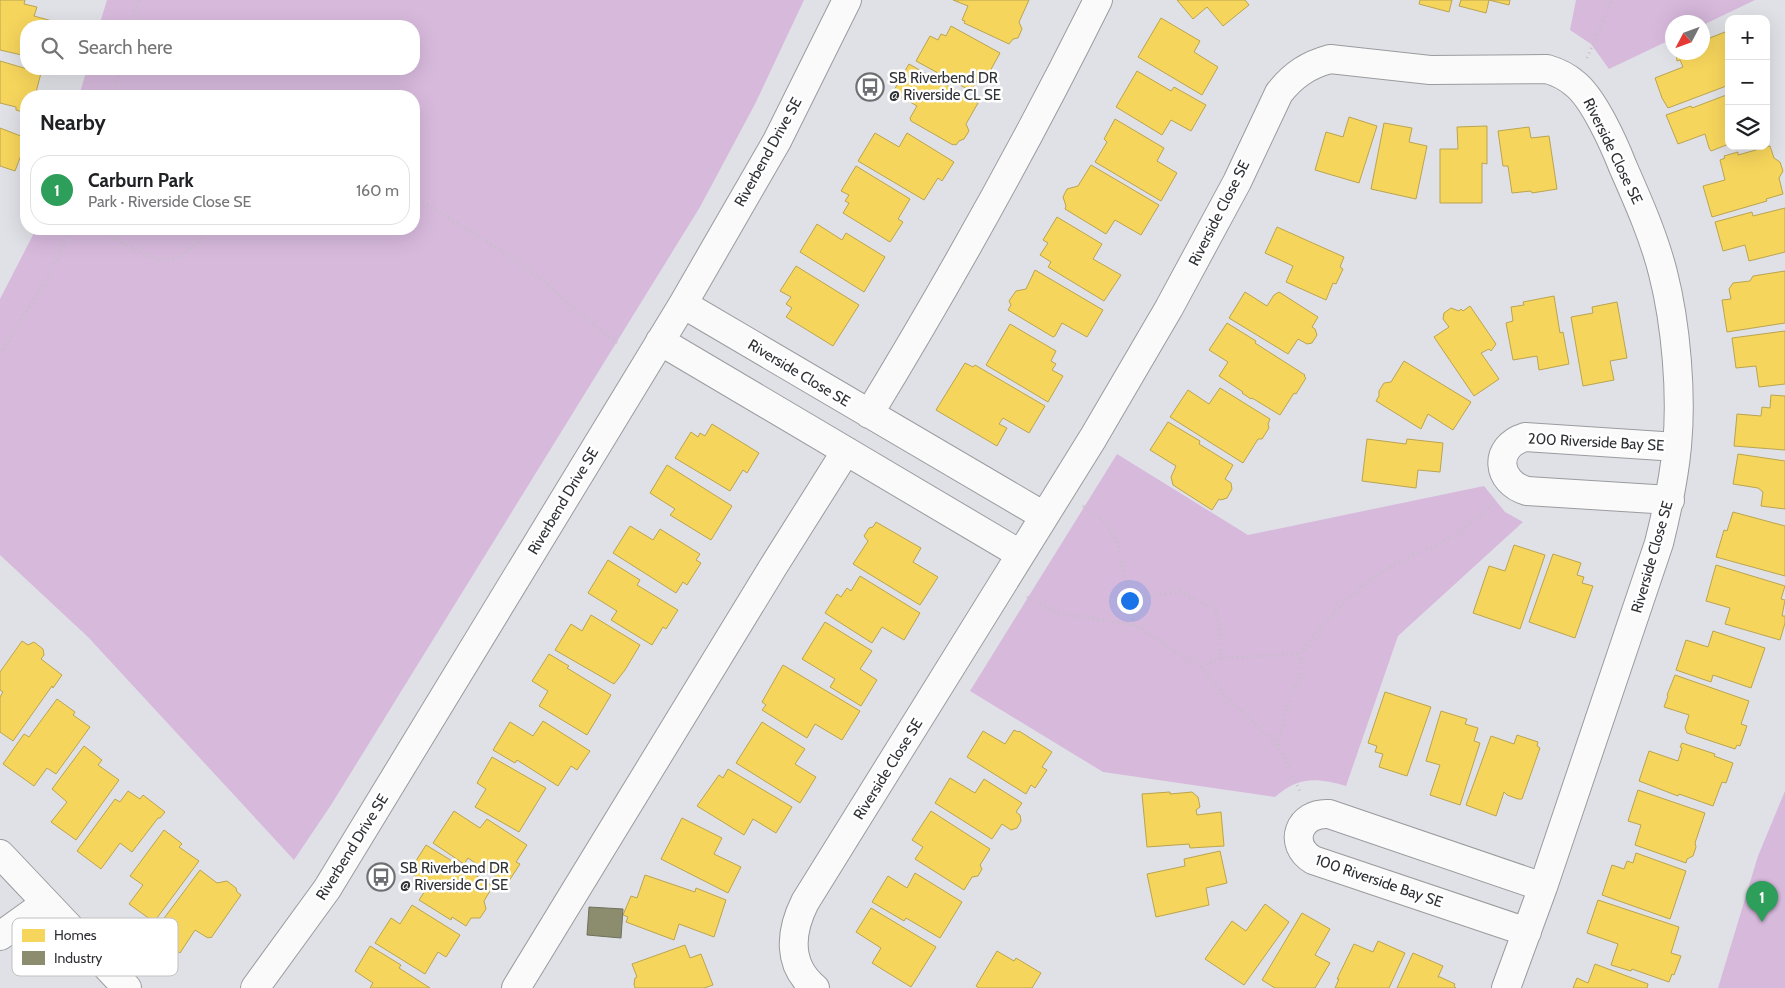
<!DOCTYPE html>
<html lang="en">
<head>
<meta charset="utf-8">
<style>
  body { margin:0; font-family:Cabin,sans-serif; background:#f2f2f2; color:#202124 }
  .controls { position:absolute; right:15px; top:15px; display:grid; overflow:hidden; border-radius:10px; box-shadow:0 5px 20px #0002 }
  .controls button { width:45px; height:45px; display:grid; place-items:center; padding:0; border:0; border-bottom:1px solid #e0e0e0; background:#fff; color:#202124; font:25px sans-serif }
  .compass { position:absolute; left:1665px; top:15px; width:45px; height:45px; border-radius:50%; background:#fff; box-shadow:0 5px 20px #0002; rotate:229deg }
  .you { position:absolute; left:1129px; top:600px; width:18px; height:18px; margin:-12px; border:4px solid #fff; border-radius:50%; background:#1a73e8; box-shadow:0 0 0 8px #1a73e833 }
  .badge { display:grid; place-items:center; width:32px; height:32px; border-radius:50%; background:#0b8043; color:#fff; font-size:16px; font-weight:700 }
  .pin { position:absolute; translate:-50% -41px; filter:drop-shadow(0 1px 2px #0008) }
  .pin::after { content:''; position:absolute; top:26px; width:18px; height:15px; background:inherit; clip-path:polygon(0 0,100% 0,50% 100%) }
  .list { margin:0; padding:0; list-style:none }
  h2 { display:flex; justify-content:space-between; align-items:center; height:65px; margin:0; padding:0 20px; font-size:21px }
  h2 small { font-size:16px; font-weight:400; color:#757577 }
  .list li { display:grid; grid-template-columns:32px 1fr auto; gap:15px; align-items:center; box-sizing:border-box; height:70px; margin:0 10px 10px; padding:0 10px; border:1px solid #e0e0e0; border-radius:20px }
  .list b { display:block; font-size:19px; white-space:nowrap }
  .list p { margin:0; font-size:16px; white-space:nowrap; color:#757577 }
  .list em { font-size:16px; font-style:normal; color:#757577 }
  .icon { flex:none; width:28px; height:28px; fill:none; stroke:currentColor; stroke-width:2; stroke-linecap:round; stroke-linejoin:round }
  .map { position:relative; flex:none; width:1785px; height:988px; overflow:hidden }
  .search { position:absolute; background:#fff; box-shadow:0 5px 20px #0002; left:20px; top:20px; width:400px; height:55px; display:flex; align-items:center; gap:12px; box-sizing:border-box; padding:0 18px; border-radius:20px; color:#757577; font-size:19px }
  .panel { position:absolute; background:#fff; box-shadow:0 5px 20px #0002; left:20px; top:90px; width:400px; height:145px; border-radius:20px }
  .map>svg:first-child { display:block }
  .green { fill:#d7b9dc }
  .homes { fill:#f6d55c; stroke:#baa450 }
  .industry { fill:#8c8c6e; stroke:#70715d }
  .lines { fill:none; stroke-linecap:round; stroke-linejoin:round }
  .minor-casing { stroke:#9a9b9e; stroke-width:30 }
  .path { stroke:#c2c2c4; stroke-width:3; stroke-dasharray:1 4; stroke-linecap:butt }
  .minor { stroke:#fafafb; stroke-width:28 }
  .labels { text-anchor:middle; stroke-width:5; stroke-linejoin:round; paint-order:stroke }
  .poi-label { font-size:15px; fill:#2f3135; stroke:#fff; text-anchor:start }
  .street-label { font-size:15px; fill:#2f3135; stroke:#fff }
  .key { fill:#fff; stroke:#c1c1c2; stroke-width:1 }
  .key-label { font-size:14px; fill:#2f3135 }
</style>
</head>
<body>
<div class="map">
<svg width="1785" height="988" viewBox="0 0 1785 988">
  <rect width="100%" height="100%" fill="#e0e1e6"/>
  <!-- green -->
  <path class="green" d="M107 0H804L755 104 700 207 331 805 294 860 88 637 0 555V299L36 229H414V96H79L87 69H414V26H99Z
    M1576 0H1755L1703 25 1702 22H1672V39L1609 69 1591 44 1570 30Z
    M1117 454 1248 535 1484 486 1505 512 1523 522 1398 636 1346 786C1317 778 1299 776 1275 797L1103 772 970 691Z
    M1785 791V988H1718L1758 856Z"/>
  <!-- homes -->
  <path class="homes" d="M0 0H25L24 4 37 7 34 16 63 24 62 26H26V56L0 50Z
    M953 0H1029L1019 22 1022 29 1018 38 1013 39 1009 44 964 23 965 21 962 20 968 6Z
    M1177 0H1245L1249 5 1223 26 1207 7 1193 19Z
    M1420 0H1452L1449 12 1419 4Z
    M1461 0H1510L1509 5 1489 0 1486 13 1459 6Z
    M1161 18 1200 41 1194 52 1218 67 1202 95 1138 57Z
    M951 26 1000 53 989 73 983 70 971 91 916 61 930 36 938 40 941 34 946 36Z
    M1725 32 1726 36 1729 35V85L1668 108 1662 98 1655 78 1683 67 1680 60 1677 61 1676 52H1702V41Z
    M0 61 41 73 35 96H26V113L16 110V107L0 103Z
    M909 64 978 103 966 124 969 131 964 139 959 141 956 145 954 144 953 145 911 121 910 118 917 106 893 92Z
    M1137 71 1171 91 1174 87 1206 105 1191 131 1171 120 1162 135 1116 107Z
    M1729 94V144L1711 151 1709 148 1705 134 1678 144 1666 115 1691 106 1692 108Z
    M1349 117 1377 126 1359 183 1315 170 1326 132 1343 137Z
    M1115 119 1164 148 1157 161 1177 173 1161 201 1095 162 1107 142 1104 139Z
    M1384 123 1412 128 1409 142 1427 146 1416 199 1371 189Z
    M1487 126V164L1482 163V203H1440V149H1458L1457 127Z
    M1529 127 1531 138 1549 136 1557 189 1532 193 1531 191 1512 193 1508 166H1503L1498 131Z
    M0 128 26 138V142L15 171 0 166Z
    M875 133 899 147 907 133 954 162 942 181 938 178 924 200 858 161Z
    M1770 146 1774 158 1780 162 1783 171 1779 178 1783 194 1766 199 1767 201 1712 217 1703 186 1725 180 1720 160 1725 158 1724 156 1738 152V155Z
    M1091 165 1159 205 1141 235 1115 220 1106 234 1065 209 1066 206 1063 197 1067 189 1078 186Z
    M856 166 910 199 898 219 903 222 890 242 843 213 849 203 845 201 849 195 841 191Z
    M1785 208V252L1749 261 1745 245 1723 251 1715 222 1752 212 1753 216Z
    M1057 217 1102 244 1093 259 1121 275 1104 301 1048 267 1051 262 1040 255 1048 243 1043 240Z
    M817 224 842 240 846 233 885 257 864 292 800 252Z
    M1277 227 1344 257 1340 267 1343 269 1336 284 1333 283 1326 300 1286 282 1293 266 1265 253Z
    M796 266 859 305 833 346 786 317 792 308 786 304 791 297 780 291Z
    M1035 270 1103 310 1087 337 1062 323 1055 336 1053 337 1008 310 1011 305 1009 301 1016 291 1026 289Z
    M1785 271V323L1727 332 1722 300 1731 299 1729 289 1733 283 1750 281 1753 276Z
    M1245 292 1267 306 1274 295 1279 292 1318 317 1312 327 1315 329 1317 335 1312 343 1307 344 1298 339 1288 354 1229 318Z
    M1554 296 1560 333 1563 332 1569 364 1539 370 1537 356 1513 360 1506 323 1513 321 1511 307 1524 305 1523 302Z
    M1617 302 1627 358 1610 361 1614 380 1583 386 1571 317 1593 313 1592 307Z
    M1470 306 1496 344 1491 351 1489 349 1481 353 1499 379 1474 396 1434 337 1449 327 1443 319 1444 313 1451 308 1459 311 1461 309 1463 311Z
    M1227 323 1256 341 1255 343 1305 375 1304 376 1306 378 1296 394 1294 393 1280 415 1252 398 1251 399 1242 393 1243 392 1219 376 1228 362 1209 350Z
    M1010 324 1056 351 1051 361 1056 364 1052 370 1063 376 1048 402 986 365Z
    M1785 331V384L1759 387 1756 366 1736 368 1732 338Z
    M1404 361 1471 402 1453 430 1428 414 1421 429 1376 401 1379 396V391L1384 383 1391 382Z
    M965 363 973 367 975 365 1045 406 1029 433 1003 418 999 424 1007 428 997 446 936 410Z
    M1220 388 1270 419 1268 424 1269 428 1262 439H1258L1243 463 1170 417 1188 390 1209 404Z
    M1771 395 1785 396V450L1734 446 1737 414 1761 416 1762 407 1770 408Z
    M1168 422 1200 441 1199 444 1233 465 1225 479 1231 483 1232 489 1227 498 1221 500 1219 499 1212 510 1173 485 1171 477 1176 466 1150 450Z
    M712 424 759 453 747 473 743 470 730 491 675 458 691 432 698 437 700 433 705 436Z
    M1367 439 1406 444 1407 439 1443 443 1440 472 1418 470 1416 488 1362 481Z
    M1738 454 1785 461V509L1761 506 1763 492 1758 488 1733 484Z
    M667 465 732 506 711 540 670 515 675 509 650 493Z
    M1733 512 1785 526V576L1716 557 1724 530 1727 531Z
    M876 522 921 548 913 562 938 577 920 605 853 564 868 541 864 536 869 528 873 527Z
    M630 526 653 540 660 529 700 554 696 560 701 563 687 585 683 582 676 593 613 553Z
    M1514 545 1545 555 1520 629 1473 613 1489 566 1505 571Z
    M1553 554 1581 563 1577 575 1584 577 1582 583 1593 586 1575 638 1529 622Z
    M608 560 640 580 637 585 678 610 666 629 663 627 652 645 611 620 617 611 588 593Z
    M1716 565 1785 586 1781 599 1785 600 1782 616H1785V623L1780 640 1725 624 1730 608 1706 601Z
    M860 576 920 613 904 640 882 627 872 643 825 613 837 594 841 597 847 588 851 591Z
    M591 615 640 645 625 670 614 684 555 650 571 624 582 631Z
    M825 622 872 651 860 669 877 680 861 706 830 687 835 679 802 659Z
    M1713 631 1765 648 1751 688 1713 675 1711 682 1676 670 1686 640 1708 647Z
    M22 641 28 645 34 642 43 649 44 655 41 659 62 675 53 688 52 686 13 741 0 732V697L3 692 0 690V672Z
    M549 654 569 666 567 668 611 695 587 735 539 706 548 691 532 681Z
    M783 665 860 711 842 740 815 724 807 738 762 710 766 705 762 702Z
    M1675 675 1749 701 1741 724 1747 726 1740 746 1737 745 1735 749 1687 733 1685 728 1689 715 1664 707 1668 696 1667 695Z
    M1385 692 1431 707 1407 776 1379 767 1383 754 1375 752 1377 746 1368 743Z
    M57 699 75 712 73 715 90 727 56 774 47 768 34 786 3 764 24 734 29 737Z
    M1441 711 1467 719 1465 724 1478 728 1474 741 1480 743 1460 805 1430 795 1440 765 1426 761Z
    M543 721 590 751 577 770 571 766 558 786 517 760 515 763 493 750 510 722 533 736Z
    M762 722 805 749 795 764 816 777 800 803 736 763Z
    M1014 730 1018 732 1019 731 1052 752 1042 767 1047 770 1035 788 1031 785 1026 794 967 757 983 731 1005 744Z
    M1517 735 1538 742 1537 746 1540 748 1522 799H1518L1507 795 1504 792 1496 816 1466 805 1491 736 1514 744Z
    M1682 743 1715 754 1714 756 1733 763 1726 783 1722 782 1713 806 1679 794 1678 796 1639 781 1649 751 1678 761 1682 748 1680 747Z
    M84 746 102 760 98 765 119 780 76 840 51 822 67 802 52 789Z
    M492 757 546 788 519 832 475 807 486 789 477 783Z
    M728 769 792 807 776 833 753 819 744 835 697 806 719 775 723 778Z
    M950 778 975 793 984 779 1022 803 1016 812 1020 815 1021 821 1017 828 1011 830 1002 824 992 839 935 803Z
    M1638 790 1705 813 1695 843 1696 847 1693 856 1687 859 1686 863 1635 845 1641 825 1628 821Z
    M128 791 140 799 143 795 165 812 160 818H158L132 852 120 843 101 869 77 851 115 799 120 802Z
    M1170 792V794L1192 792 1198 797 1200 807 1196 810 1197 815 1221 812 1224 846 1190 848 1189 844 1147 847 1142 794Z
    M454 811 480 828 487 819 527 845 516 862 520 864 507 884 468 858 464 864 433 843Z
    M931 811 990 849 980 865 982 869 978 876 972 877 964 890 915 859 923 847 912 840Z
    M682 818 722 838 714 854 741 867 728 893 661 859Z
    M164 830 180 842 182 844 179 847 199 861 154 922 129 904 143 885 130 876Z
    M426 845 493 886 484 901 486 909 480 918H471L466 926 452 917 451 920 419 900 429 885 409 872Z
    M1220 851 1227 883 1206 888 1209 905 1156 917 1147 874 1185 866 1184 859Z
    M1636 853 1686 871 1670 919 1602 895 1612 865 1624 869 1627 861 1633 863Z
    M200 870 217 883 227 881 236 888 237 892 241 895 211 938 210 937 208 938 195 930 180 953 153 933Z
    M915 873 962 902 940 938 906 918 904 921 872 902 888 876 907 888Z
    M645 875 695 892 696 888 726 900 714 937 679 924 674 940 626 922 628 917 623 915 631 896 637 898Z
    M1598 900 1679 927 1671 953 1681 956 1674 975 1672 974 1669 982 1632 969 1631 971 1611 965 1618 944 1587 933Z
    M1265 904 1289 922 1244 985 1205 959 1232 921 1246 931Z
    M412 905 460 935 446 957 438 952 425 974 375 943 391 918 400 924Z
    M871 908 936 947 911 987 872 963 881 948 856 932Z
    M1302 913 1330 929 1315 955 1330 963 1315 988H1275L1262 980Z
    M1378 941 1405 953 1389 988H1335L1339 979H1337L1354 944 1373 952Z
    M685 945 690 958 701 954 713 985 704 988H635L634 984 635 978 637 977 632 964Z
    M370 946 401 965 399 968 430 988H370L373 983 355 971Z
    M997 951 1014 961 1016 958 1041 973 1032 988H979L976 986Z
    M1413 953 1443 966 1438 977H1440L1455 984 1454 986 1456 988H1397Z
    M1595 964 1648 984 1647 988H1573L1577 978 1588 983Z"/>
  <!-- industry -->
  <path class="industry" d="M589 907 623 909 621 938 587 935Z"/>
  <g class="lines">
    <!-- minor casing -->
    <g class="minor-casing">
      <path id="minor" d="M683 304 1044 516
        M660 341 1020 554
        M869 414C951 279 1028 141 1098 0
        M1670 500 1527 491C1496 482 1493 447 1525 437L1677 447
        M0 854 127 988
        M1527 932 1313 860C1287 844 1299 812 1329 814L1543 887
        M0 936 46 903
        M255 988 327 889 683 304 777 141 847 0
        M516 988 773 567 846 451
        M815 988C787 965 790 932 805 902L1093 438 1169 308 1237 182 1279 93C1293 75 1308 65 1330 59L1430 70 1547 69C1557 72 1566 76 1574 83 1593 97 1614 144 1623 167 1638 201 1654 237 1663 273 1676 324 1682 394 1677 446 1674 479 1667 511 1659 543L1543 887 1506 988"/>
    </g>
    <!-- path -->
    <path class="path" d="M132 26 139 0
      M1587 58 1612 0
      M113 96 121 69
      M414 197 472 232 538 276 587 320 617 343
      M95 229 145 254 160 260 180 257 199 241 208 229
      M0 354 53 268 70 229
      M1083 506 1105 522 1118 544 1131 604 1147 597 1180 591 1216 610 1221 639V658L1301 654C1325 617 1357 586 1395 564 1411 555 1430 549 1447 539 1464 529 1478 517 1493 504
      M1027 597 1049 609 1064 614 1134 625 1201 667 1224 695 1278 745 1300 791
      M1131 604 1134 625
      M1201 667 1221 658
      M1278 745 1288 702 1301 674V654"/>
    <!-- minor -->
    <use href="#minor" class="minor"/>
  </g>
  <!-- icons -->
  <defs>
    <g id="bus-ring" transform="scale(1.4375)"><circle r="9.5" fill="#fff" stroke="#6d6f73" stroke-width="1.5"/><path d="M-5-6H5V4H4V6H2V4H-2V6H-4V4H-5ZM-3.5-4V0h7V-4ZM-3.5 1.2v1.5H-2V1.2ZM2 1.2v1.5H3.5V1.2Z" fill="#6d6f73"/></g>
  </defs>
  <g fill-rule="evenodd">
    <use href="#bus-ring" x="870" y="87"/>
    <use href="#bus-ring" x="381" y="877"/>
  </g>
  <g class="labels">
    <!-- poi labels -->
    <g class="poi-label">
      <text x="889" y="83">SB Riverbend DR<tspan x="889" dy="17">@ Riverside CL SE</tspan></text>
      <text x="400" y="873">SB Riverbend DR<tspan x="400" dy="17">@ Riverside CI SE</tspan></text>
    </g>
    <!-- street labels -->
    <g class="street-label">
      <text transform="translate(1613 151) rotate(64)" y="5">Riverside Close SE</text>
      <text transform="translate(768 152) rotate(-61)" y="5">Riverbend Drive SE</text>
      <text transform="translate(1219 213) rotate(-63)" y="5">Riverside Close SE</text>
      <text transform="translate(799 373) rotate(31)" y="5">Riverside Close SE</text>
      <text transform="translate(1596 442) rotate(3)" y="5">200 Riverside Bay SE</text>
      <text transform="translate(563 501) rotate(-59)" y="5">Riverbend Drive SE</text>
      <text transform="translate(1652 557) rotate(-74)" y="5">Riverside Close SE</text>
      <text transform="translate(888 769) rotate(-58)" y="5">Riverside Close SE</text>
      <text transform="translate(352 847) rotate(-58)" y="5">Riverbend Drive SE</text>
      <text transform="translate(1379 881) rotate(19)" y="5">100 Riverside Bay SE</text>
    </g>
  </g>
  <!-- legend -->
  <rect x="12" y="918" width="166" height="58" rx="8" class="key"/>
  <rect x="22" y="929" width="23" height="13" fill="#f6d55c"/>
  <rect x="22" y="951" width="23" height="14" fill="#8c8c6e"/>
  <g class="key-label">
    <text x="54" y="940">Homes</text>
    <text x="54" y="963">Industry</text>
  </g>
</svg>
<div class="controls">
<button>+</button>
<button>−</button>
<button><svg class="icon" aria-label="layers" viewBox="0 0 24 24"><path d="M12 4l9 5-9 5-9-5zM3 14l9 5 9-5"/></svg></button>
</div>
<svg class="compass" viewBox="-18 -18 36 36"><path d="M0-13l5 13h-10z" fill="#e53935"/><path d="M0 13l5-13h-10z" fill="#757577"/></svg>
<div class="you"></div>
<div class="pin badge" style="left:1762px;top:922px;background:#2e9e5b">1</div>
<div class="search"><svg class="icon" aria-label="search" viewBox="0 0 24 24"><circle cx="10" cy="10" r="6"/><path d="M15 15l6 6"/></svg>Search here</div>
<section class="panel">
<h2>Nearby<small></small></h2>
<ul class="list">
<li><span class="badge" style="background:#2e9e5b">1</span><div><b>Carburn Park</b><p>Park · Riverside Close SE</p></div><em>160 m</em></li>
</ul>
</section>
</div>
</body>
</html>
